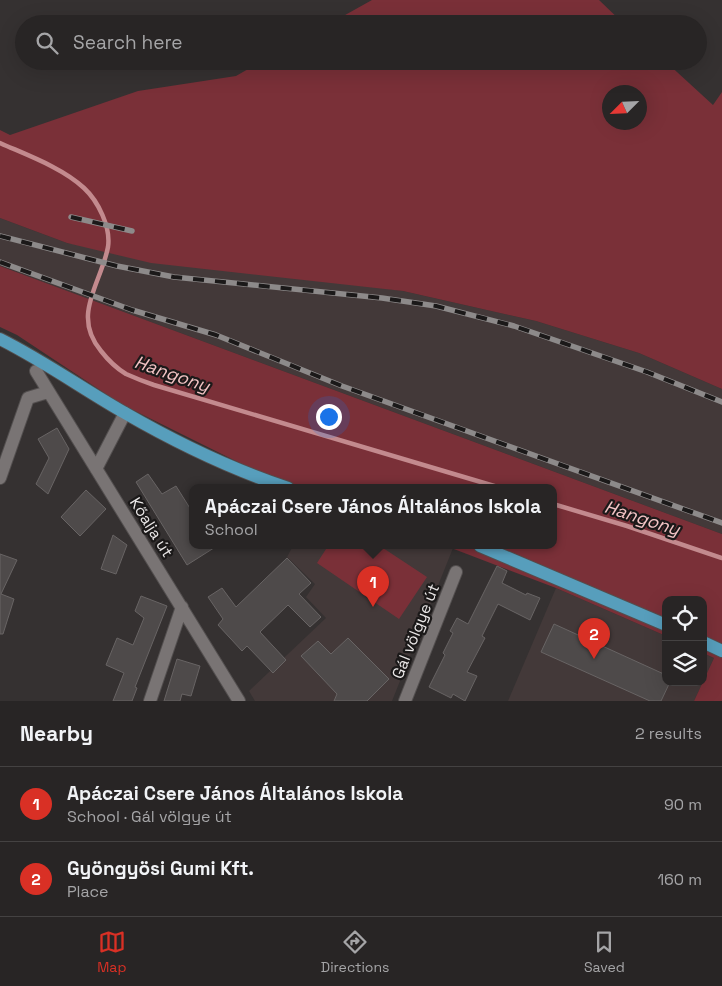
<!DOCTYPE html>
<html lang="en">
<head>
<meta charset="utf-8">
<style>
  body { margin:0; font-family:"Space Grotesk",sans-serif; background:#343132; color:#f1f3f6 }
  .controls { position:absolute; right:15px; bottom:15px; display:grid; overflow:hidden; border-radius:10px; box-shadow:0 5px 20px #0002 }
  .controls button { width:45px; height:45px; display:grid; place-items:center; padding:0; border:0; border-bottom:1px solid #444242; background:#282525; color:#f1f3f6; font:25px sans-serif }
  .compass { position:absolute; left:602px; top:85px; width:45px; height:45px; border-radius:50%; background:#282525; box-shadow:0 5px 20px #0002; rotate:246deg }
  .you { position:absolute; left:328px; top:416px; width:18px; height:18px; margin:-12px; border:4px solid #fff; border-radius:50%; background:#1a73e8; box-shadow:0 0 0 8px #1a73e833 }
  .badge { display:grid; place-items:center; width:32px; height:32px; border-radius:50%; background:#d93025; color:#fff; font-size:16px; font-weight:700 }
  .pin { position:absolute; translate:-50% -41px; filter:drop-shadow(0 1px 2px #0008) }
  .pin::after { content:''; position:absolute; top:26px; width:18px; height:15px; background:inherit; clip-path:polygon(0 0,100% 0,50% 100%) }
  .popup { position:absolute; left:189px; top:484px; width:368px; height:65px; box-sizing:border-box; display:grid; place-content:center; border-radius:10px; background:#282525; filter:drop-shadow(0 1px 4px #0005); font-size:16px; white-space:nowrap; color:#a5a5a7 }
  .popup b { font-size:19px; color:#f1f3f6 }
  .popup::after { content:''; position:absolute; left:50%; top:100%; margin-left:-10px; border:10px solid transparent; border-top-color:#282525 }
  .list { margin:0; padding:0; list-style:none }
  h2 { display:flex; justify-content:space-between; align-items:center; height:65px; margin:0; padding:0 20px; font-size:21px }
  h2 small { font-size:16px; font-weight:400; color:#a5a5a7 }
  .list li { display:grid; grid-template-columns:32px 1fr auto; gap:15px; align-items:center; box-sizing:border-box; height:75px; padding:0 20px; border-top:1px solid #444242 }
  .list b { display:block; font-size:19px; white-space:nowrap }
  .list p { margin:0; font-size:16px; white-space:nowrap; color:#a5a5a7 }
  .list em { font-size:16px; font-style:normal; color:#a5a5a7 }
  .icon { flex:none; width:28px; height:28px; fill:none; stroke:currentColor; stroke-width:2; stroke-linecap:round; stroke-linejoin:round }
  .map { position:relative; flex:none; width:722px; height:701px; overflow:hidden }
  .search { position:absolute; background:#282525; box-shadow:0 5px 20px #0002; left:15px; right:15px; top:15px; height:55px; display:flex; align-items:center; gap:12px; box-sizing:border-box; padding:0 18px; border-radius:28px; color:#a5a5a7; font-size:19px }
  .sheet { height:215px; background:#282525 }
  nav { display:flex; justify-content:space-around; align-items:center; box-sizing:border-box; height:70px; border-top:1px solid #444242; background:#282525; font-size:14px; color:#a5a5a7 }
  nav a { display:grid; justify-items:center; gap:2px }
  nav .on { color:#d93025 }
  .map>svg:first-child { display:block }
  .built { fill:#433939 }
  .green { fill:#7a3038; fill-rule:evenodd }
  .lines { fill:none; stroke-linecap:round; stroke-linejoin:round }
  .stream { stroke:#c38a8e; stroke-width:4.5 }
  .building { fill:#4e4a4a; stroke:#686464 }
  .minor-casing { stroke:#534f4f; stroke-width:14 }
  .primary-casing { stroke:#534f4f; stroke-width:14 }
  .minor { stroke:#797474; stroke-width:12 }
  .primary { stroke:#579ebc; stroke-width:12 }
  .rail-casing { stroke:#8d8a8a; stroke-width:5.5 }
  .rail { stroke:#1b1919; stroke-width:4; stroke-dasharray:11; stroke-linecap:butt }
  .labels { text-anchor:middle; stroke-width:4.5; stroke-linejoin:round; paint-order:stroke }
  .street-label { font-size:16px; fill:#ebe8e8; stroke:#1b1919 }
  .water-label { font-size:18px; font-style:italic; fill:#f3c4c5; stroke:#1b1919 }
</style>
</head>
<body>
<div class="map">
<svg width="722" height="701" viewBox="0 0 722 701">
  <rect width="100%" height="100%" fill="#353131"/>
  <!-- built -->
  <path class="built" d="M0 218 67 243 403 291 536 321 639 353 722 389V534L0 266Z
    M293 546H446L453 548 392 701H255L249 691 326 618 306 597 315 584 287 557Z
    M556 588 666 636V682H703L694 701H508Z
    M703 653 714 658 703 682Z"/>
  <!-- green -->
  <path class="green" d="M372 0H599L624 24H329Z
    M262 61H665L713 105 722 92V389L639 353 536 321 403 291 151 263 67 243 0 218V130L10 135 138 91 236 76ZM640 92V122H610V92Z
    M0 266 722 534V701H694L714 658 703 653V600H666V636L556 588 446 546H553V488H290L121 404 17 335 0 327Z
    M328 546H380L427 577 399 619 317 563Z"/>
  <g class="lines">
    <!-- stream -->
    <path class="stream" d="M0 143C27 155 63 168 84 188 98 201 111 227 108 247 101 284 71 315 101 351 108 360 116 368 126 374 135 378 145 382 154 385L501 488
      M553 504 627 526 722 558"/>
  </g>
  <!-- building -->
  <path class="building" d="M57 428 69 449 48 494 36 484 49 458 38 439Z
    M148 474 162 494 176 486 193 513V546H217L187 565 136 482Z
    M86 490 106 509 80 536 61 517Z
    M113 535 127 545 116 574 101 569Z
    M0 554 17 560 1 594 14 599 3 634H0Z
    M287 558 311 583 299 594 321 617 310 627 288 605 260 632 286 660 273 673 247 646 242 651 218 625 223 619 208 597 222 588 236 607Z
    M497 566 507 571 502 583 526 595 527 593 540 598 530 620 498 604 482 636 485 638 467 672 477 676 465 701 453 694 451 698 429 687 445 655 443 653 453 633 450 631 457 618 468 624Z
    M141 596 167 606 135 687 137 688 132 701H113L124 673 106 665 117 638 133 645 144 618 135 611Z
    M554 624 666 675V682H670L661 701H650L541 652Z
    M348 638 389 679 367 701H334L337 694 301 656 318 641 331 654Z
    M177 659 200 666 191 696 182 694 180 701H164Z"/>
  <g class="lines">
    <!-- minor casing -->
    <g class="minor-casing">
      <path id="minor" d="M36 371 239 701
        M96 469 125 413
        M0 478 28 398 48 392
        M150 701 182 607
        M405 701 456 572"/>
    </g>
    <!-- primary casing -->
    <g class="primary-casing">
      <path id="primary" d="M0 339C44 361 83 389 125 413 177 443 231 469 288 488
        M480 546 666 625
        M703 642 722 651"/>
    </g>
    <!-- minor -->
    <use href="#minor" class="minor"/>
    <!-- primary -->
    <use href="#primary" class="primary"/>
    <!-- rail casing -->
    <g class="rail-casing">
      <path id="rail" d="M71 217 132 231
        M0 236 117 266 174 277 382 298 436 306 514 326 647 372 722 402
        M0 262 132 310 216 335 342 386 722 523"/>
    </g>
    <!-- rail -->
    <use href="#rail" class="rail"/>
  </g>
  <g class="labels">
    <!-- street labels -->
    <g class="street-label">
      <text transform="translate(152 527) rotate(58)" y="6">Kőalja út</text>
      <text transform="translate(415 631) rotate(-68)" y="6">Gál völgye út</text>
    </g>
    <!-- water labels -->
    <g class="water-label">
      <text transform="translate(172 374) rotate(19)" y="6">Hangony</text>
      <text transform="translate(642 518) rotate(18)" y="6">Hangony</text>
    </g>
  </g>
</svg>
<div class="controls">
<button><svg class="icon" aria-label="locate" viewBox="0 0 24 24"><circle cx="12" cy="12" r="6"/><path d="M12 2v4M12 18v4M2 12h4M18 12h4"/></svg></button>
<button><svg class="icon" aria-label="layers" viewBox="0 0 24 24"><path d="M12 4l9 5-9 5-9-5zM3 14l9 5 9-5"/></svg></button>
</div>
<svg class="compass" viewBox="-18 -18 36 36"><path d="M0-13l5 13h-10z" fill="#e53935"/><path d="M0 13l5-13h-10z" fill="#a5a5a7"/></svg>
<div class="you"></div>
<div class="pin badge" style="left:373px;top:607px">1</div>
<div class="popup"><b>Apáczai Csere János Általános Iskola</b>School</div>
<div class="pin badge" style="left:594px;top:659px">2</div>
<div class="search"><svg class="icon" aria-label="search" viewBox="0 0 24 24"><circle cx="10" cy="10" r="6"/><path d="M15 15l6 6"/></svg>Search here</div>
</div>
<section class="sheet">
<h2>Nearby<small>2 results</small></h2>
<ul class="list">
<li><span class="badge">1</span><div><b>Apáczai Csere János Általános Iskola</b><p>School · Gál völgye út</p></div><em>90 m</em></li>
<li><span class="badge">2</span><div><b>Gyöngyösi Gumi Kft.</b><p>Place</p></div><em>160 m</em></li>
</ul>
</section>
<nav>
<a class="on"><svg class="icon" aria-label="map" viewBox="0 0 24 24"><path d="M3 6l6-2 6 2 6-2v14l-6 2-6-2-6 2zM9 4v14M15 6v14"/></svg>Map</a>
<a><svg class="icon" aria-label="directions" viewBox="0 0 24 24"><path d="M12 3l9 9-9 9-9-9zM9 14v-3h6M13 9l2 2-2 2"/></svg>Directions</a>
<a><svg class="icon" aria-label="saved" viewBox="0 0 24 24"><path d="M7 4h10v16l-5-4-5 4z"/></svg>Saved</a>
</nav>
</body>
</html>
